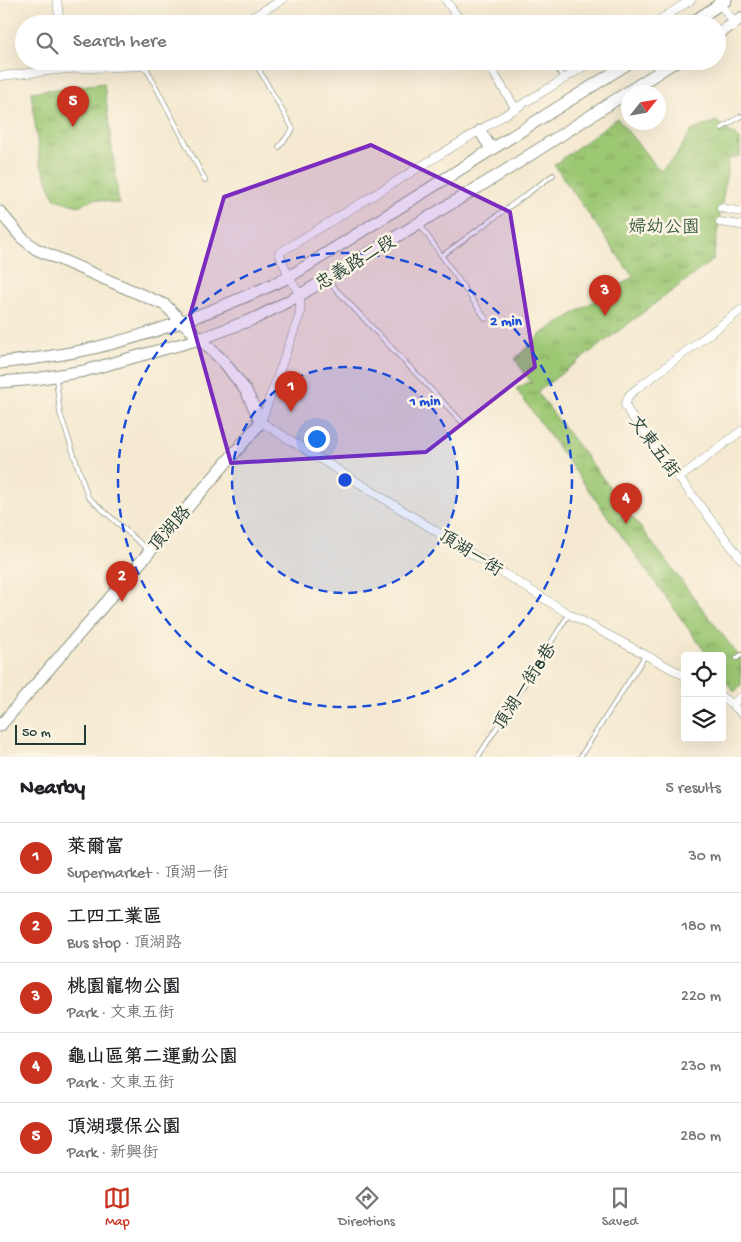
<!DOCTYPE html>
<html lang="en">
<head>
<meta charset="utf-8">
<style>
  body { margin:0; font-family:"Gochi Hand","LXGW WenKai TC",sans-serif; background:#f2f2f2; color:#202124 }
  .controls { position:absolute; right:15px; bottom:15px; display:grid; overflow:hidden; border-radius:5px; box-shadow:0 5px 20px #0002 }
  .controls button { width:45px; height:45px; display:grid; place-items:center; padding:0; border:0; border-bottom:1px solid #e0e0e0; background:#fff; color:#202124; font:25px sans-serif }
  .compass { position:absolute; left:621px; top:85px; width:45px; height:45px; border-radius:50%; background:#fff; box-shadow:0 5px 20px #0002; rotate:59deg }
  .scale { position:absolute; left:15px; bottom:12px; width:71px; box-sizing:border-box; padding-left:5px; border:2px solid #1f3d34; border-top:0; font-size:14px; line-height:18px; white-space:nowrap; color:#1f3d34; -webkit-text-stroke:4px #fcf5e5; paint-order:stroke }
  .you { position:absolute; left:316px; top:438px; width:18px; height:18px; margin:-12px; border:4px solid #fff; border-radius:50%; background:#1a73e8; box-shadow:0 0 0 8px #1a73e833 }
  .badge { display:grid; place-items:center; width:32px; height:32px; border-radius:50%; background:#c8321e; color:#fff; font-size:16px; font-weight:700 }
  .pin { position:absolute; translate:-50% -41px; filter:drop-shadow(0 1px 2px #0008) }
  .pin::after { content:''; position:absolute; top:26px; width:18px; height:15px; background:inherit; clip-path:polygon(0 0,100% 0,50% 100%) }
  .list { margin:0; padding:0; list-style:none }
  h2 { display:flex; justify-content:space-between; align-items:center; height:65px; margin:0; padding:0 20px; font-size:21px }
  h2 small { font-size:16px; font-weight:400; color:#757577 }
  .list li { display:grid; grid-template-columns:32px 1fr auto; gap:15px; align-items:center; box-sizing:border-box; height:70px; padding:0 20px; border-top:1px solid #e0e0e0 }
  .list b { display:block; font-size:19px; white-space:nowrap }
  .list p { margin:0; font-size:16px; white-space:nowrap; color:#757577 }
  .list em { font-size:16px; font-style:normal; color:#757577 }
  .icon { flex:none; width:28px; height:28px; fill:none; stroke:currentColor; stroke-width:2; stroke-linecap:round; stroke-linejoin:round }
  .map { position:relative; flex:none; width:741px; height:757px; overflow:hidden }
  .search { position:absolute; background:#fff; box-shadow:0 5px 20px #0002; left:15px; right:15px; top:15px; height:55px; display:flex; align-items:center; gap:12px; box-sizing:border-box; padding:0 18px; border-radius:28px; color:#757577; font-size:19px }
  .sheet { height:415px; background:#fff }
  nav { display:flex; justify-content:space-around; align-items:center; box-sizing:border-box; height:70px; border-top:1px solid #e0e0e0; background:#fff; font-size:14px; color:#757577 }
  nav a { display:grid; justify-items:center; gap:2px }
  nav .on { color:#c8321e }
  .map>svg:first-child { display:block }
  .grass { fill:url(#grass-tufts); stroke:#5e8254 }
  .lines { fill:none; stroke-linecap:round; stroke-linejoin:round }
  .lane-casing { stroke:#8a9482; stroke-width:5.5 }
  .street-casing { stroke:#8a9482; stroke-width:9 }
  .secondary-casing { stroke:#8a9482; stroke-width:13 }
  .lane { stroke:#fff; stroke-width:4 }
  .street { stroke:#fff; stroke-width:8 }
  .secondary { stroke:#fff; stroke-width:11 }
  .marked { fill:#7b2cbf; fill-opacity:0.2; stroke:#7b2cbf; stroke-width:4; stroke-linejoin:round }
  .ring { fill:none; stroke:#1d4ed8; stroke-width:2.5; stroke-dasharray:9 6 }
  .labels { text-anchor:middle; stroke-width:5; stroke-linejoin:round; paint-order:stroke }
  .park-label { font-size:18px; fill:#3e6044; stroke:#fcf5e5 }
  .street-label { font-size:18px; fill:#1f3d34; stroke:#fcf5e5 }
  .centre { fill:#1d4ed8; stroke:#fcf5e5; stroke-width:2.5 }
  .ring-label { font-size:15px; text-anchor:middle; font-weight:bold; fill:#1d4ed8; stroke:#fcf5e5; stroke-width:5; stroke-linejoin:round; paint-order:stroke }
</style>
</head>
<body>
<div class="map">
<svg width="741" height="757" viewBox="0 0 741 757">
  <defs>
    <pattern id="grass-tufts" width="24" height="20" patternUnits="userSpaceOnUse" patternTransform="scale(1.25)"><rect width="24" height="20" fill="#9cc773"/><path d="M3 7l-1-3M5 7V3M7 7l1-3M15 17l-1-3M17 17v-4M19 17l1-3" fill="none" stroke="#7fa35f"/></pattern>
  </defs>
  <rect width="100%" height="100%" fill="#fcf5e5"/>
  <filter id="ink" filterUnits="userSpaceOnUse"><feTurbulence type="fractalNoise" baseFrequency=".02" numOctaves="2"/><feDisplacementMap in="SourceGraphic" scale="10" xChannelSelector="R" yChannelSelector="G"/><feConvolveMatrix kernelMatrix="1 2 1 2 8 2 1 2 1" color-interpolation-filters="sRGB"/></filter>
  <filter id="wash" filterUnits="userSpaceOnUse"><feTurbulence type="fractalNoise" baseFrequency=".0096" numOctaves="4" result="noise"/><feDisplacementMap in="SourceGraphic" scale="20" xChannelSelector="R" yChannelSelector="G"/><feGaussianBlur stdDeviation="1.12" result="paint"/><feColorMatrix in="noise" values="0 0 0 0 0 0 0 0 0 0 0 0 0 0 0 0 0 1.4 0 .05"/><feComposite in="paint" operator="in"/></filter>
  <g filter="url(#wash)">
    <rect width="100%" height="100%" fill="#f5ead1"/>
    <!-- grass -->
    <path class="grass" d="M104 83 119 204 95 199 78 206 55 199 40 163 31 92Z
      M617 118 660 171 676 156 691 131 716 121 740 139V156L729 159 713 260 537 392 741 659V686L734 692 722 676V656H708L516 389 529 382 532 384 515 359 541 334 633 277 554 165Z"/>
  </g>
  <g filter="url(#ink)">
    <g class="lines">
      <!-- lane casing -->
      <g class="lane-casing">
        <path id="lane" d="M539 24 545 22 546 24
          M254 61 293 129 279 147
          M555 61 557 68 564 79
          M145 66 205 180
          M722 128 741 116
          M420 225 486 319
          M443 255 553 175
          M328 281 462 422
          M56 378 60 413 88 497 148 550
          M737 658 741 655
          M478 757 569 614
          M580 757 645 656"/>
      </g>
      <!-- street casing -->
      <g class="street-casing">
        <path id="street" d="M57 0 60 24
          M446 0 462 24
          M718 2 735 23
          M240 24 282 0
          M653 24 691 0
          M486 61 516 109
          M593 61 279 253 289 277 300 295V314L261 422 569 614 685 676
          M0 76 67 69 145 66 156 61
          M721 208 741 212
          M720 222 741 225
          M741 310 639 387 629 395 625 405 630 414 741 559
          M679 478 741 431
          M722 697 732 704 741 713
          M732 704 741 697"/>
      </g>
      <!-- secondary casing -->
      <g class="secondary-casing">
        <path id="secondary" d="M690 24 726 0
          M717 35 741 18
          M480 131 492 150
          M0 212 22 238 36 249 165 305 224 362 246 391 261 422 0 726
          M0 363C33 359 66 355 98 347 165 331 227 306 289 277L632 61
          M0 382 36 379 84 371 200 339 256 318 300 295 505 171 676 61"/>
      </g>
      <!-- lane -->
      <use href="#lane" class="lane"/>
      <!-- street -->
      <use href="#street" class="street"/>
      <!-- secondary -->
      <use href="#secondary" class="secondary"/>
    </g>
  </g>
  <!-- marked area -->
  <path class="marked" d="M371 145 510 212 535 367 426 452 231 463 190 315 224 197Z"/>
  <!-- distance rings -->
  <circle cx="345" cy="480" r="113" fill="#1d4ed8" fill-opacity=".12"/>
  <g class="ring">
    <circle cx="345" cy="480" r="113"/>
    <circle cx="345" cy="480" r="227"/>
  </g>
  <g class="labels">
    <!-- park labels -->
    <g class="park-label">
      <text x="664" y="232">婦幼公園</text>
    </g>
    <!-- street labels -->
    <g class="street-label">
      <text transform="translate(355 262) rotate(-31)" y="6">忠義路二段</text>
      <text transform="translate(655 446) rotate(53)" y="6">文東五街</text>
      <text transform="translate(169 528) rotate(-49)" y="6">頂湖路</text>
      <text transform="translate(471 552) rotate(32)" y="6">頂湖一街</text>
      <text transform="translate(524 686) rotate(-57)" y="6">頂湖一街8巷</text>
    </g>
  </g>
  <circle cx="345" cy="480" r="8" class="centre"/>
  <g class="ring-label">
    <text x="506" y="325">2 min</text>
    <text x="425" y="405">1 min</text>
  </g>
</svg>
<div class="controls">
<button><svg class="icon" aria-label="locate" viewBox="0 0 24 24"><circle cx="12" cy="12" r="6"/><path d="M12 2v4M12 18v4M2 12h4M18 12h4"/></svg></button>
<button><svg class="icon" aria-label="layers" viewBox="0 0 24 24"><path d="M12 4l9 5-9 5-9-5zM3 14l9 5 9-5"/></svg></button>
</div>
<svg class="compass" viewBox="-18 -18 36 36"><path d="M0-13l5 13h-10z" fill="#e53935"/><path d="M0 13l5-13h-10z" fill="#757577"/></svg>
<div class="scale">50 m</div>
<div class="you"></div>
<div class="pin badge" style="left:291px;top:412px">1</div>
<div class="pin badge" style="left:122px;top:602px">2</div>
<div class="pin badge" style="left:605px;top:316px">3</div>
<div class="pin badge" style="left:626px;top:524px">4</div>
<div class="pin badge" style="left:73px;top:127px">5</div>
<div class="search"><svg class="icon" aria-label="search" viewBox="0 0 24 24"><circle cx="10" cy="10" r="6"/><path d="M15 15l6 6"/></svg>Search here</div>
</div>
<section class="sheet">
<h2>Nearby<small>5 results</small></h2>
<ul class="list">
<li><span class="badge">1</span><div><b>萊爾富</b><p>Supermarket · 頂湖一街</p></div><em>30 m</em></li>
<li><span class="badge">2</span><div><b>工四工業區</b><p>Bus stop · 頂湖路</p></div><em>180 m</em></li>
<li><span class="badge">3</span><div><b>桃園寵物公園</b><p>Park · 文東五街</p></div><em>220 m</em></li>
<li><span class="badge">4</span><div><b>龜山區第二運動公園</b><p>Park · 文東五街</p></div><em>230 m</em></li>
<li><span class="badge">5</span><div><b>頂湖環保公園</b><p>Park · 新興街</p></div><em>280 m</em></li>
</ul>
</section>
<nav>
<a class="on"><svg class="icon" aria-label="map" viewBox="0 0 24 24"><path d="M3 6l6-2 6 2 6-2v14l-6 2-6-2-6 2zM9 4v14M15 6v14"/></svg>Map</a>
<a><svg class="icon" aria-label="directions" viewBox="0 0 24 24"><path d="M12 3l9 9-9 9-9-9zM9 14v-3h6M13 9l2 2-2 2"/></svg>Directions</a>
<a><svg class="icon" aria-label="saved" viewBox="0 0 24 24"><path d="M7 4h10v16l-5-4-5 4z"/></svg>Saved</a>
</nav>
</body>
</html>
